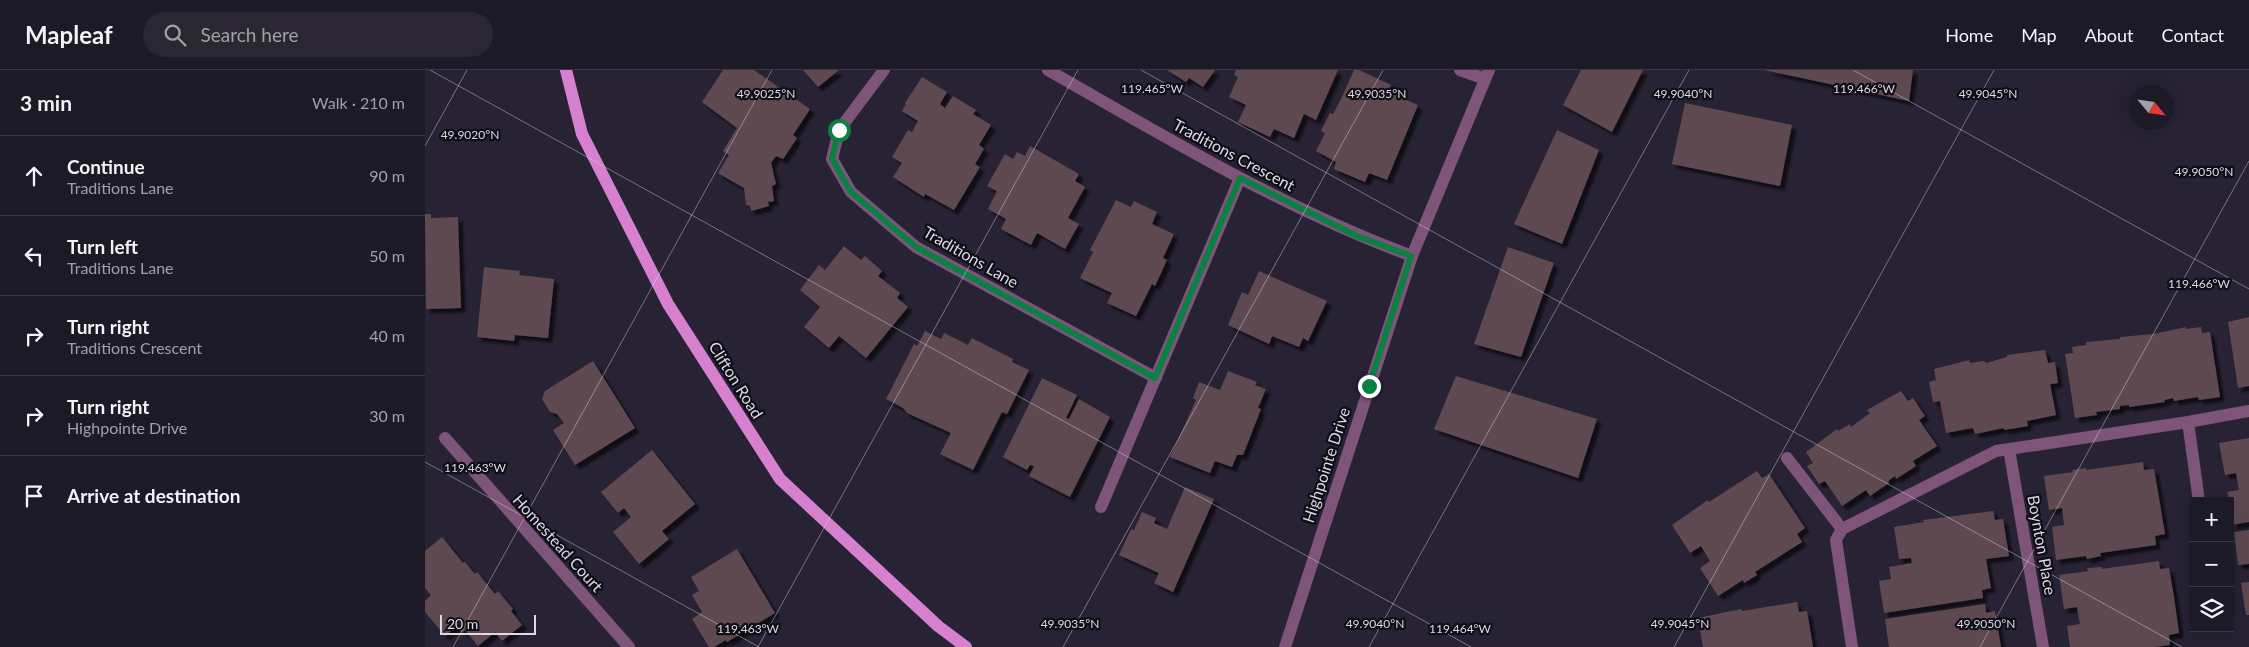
<!DOCTYPE html>
<html lang="en">
<head>
<meta charset="utf-8">
<style>
  body { margin:0; font-family:Lato,sans-serif; background:#2a2733; color:#f1f3f6 }
  .controls { position:absolute; right:15px; bottom:15px; display:grid; overflow:hidden; border-radius:0px; box-shadow:0 5px 20px #0002 }
  .controls button { width:45px; height:45px; display:grid; place-items:center; padding:0; border:0; border-bottom:1px solid #3b3844; background:#1d1a27; color:#f1f3f6; font:25px sans-serif }
  .compass { position:absolute; left:1704px; top:15px; width:45px; height:45px; border-radius:50%; background:#1d1a27; box-shadow:0 5px 20px #0002; rotate:119deg }
  .scale { position:absolute; left:15px; bottom:12px; width:96px; box-sizing:border-box; padding-left:5px; border:2px solid #dddae6; border-top:0; font-size:14px; line-height:18px; white-space:nowrap; color:#dddae6; -webkit-text-stroke:4px #0f0d15; paint-order:stroke }
  .stop { position:absolute; width:15px; height:15px; margin:-11px; border:4px solid #0b8043; border-radius:50%; background:#fff }
  .stop.end { background:#0b8043; border-color:#fff; box-shadow:0 1px 5px #0008 }
  .list { margin:0; padding:0; list-style:none }
  h2 { display:flex; justify-content:space-between; align-items:center; height:65px; margin:0; padding:0 20px; font-size:21px }
  h2 small { font-size:16px; font-weight:400; color:#a0a1a7 }
  .list li { display:grid; grid-template-columns:32px 1fr auto; gap:15px; align-items:center; box-sizing:border-box; height:80px; padding:0 20px; border-top:1px solid #3b3844 }
  .list b { display:block; font-size:19px; white-space:nowrap }
  .list p { margin:0; font-size:16px; white-space:nowrap; color:#a0a1a7 }
  .list em { font-size:16px; font-style:normal; color:#a0a1a7 }
  .icon { flex:none; width:28px; height:28px; fill:none; stroke:currentColor; stroke-width:2; stroke-linecap:round; stroke-linejoin:round }
  .map { position:relative; flex:none; width:1824px; height:577px; overflow:hidden }
  header { display:flex; align-items:center; gap:30px; box-sizing:border-box; height:70px; padding:0 25px; background:#1d1a27; border-bottom:1px solid #3b3844 }
  header strong { font-size:24px }
  nav { display:flex; gap:28px; margin-inline-start:auto; font-size:18px }
  .search { width:350px; height:45px; background:#2a2733; display:flex; align-items:center; gap:12px; box-sizing:border-box; padding:0 18px; border-radius:28px; color:#a0a1a7; font-size:19px }
  main { display:flex }
  aside { flex:1; background:#1d1a27 }
  .map>svg:first-child { display:block }
  .building { fill:#5f4951; filter:url(#shadow) }
  .lines { fill:none; stroke-linecap:round; stroke-linejoin:round }
  .minor { stroke:#7e547a; stroke-width:12 }
  .major { stroke:#d780cf; stroke-width:12 }
  .route { stroke:#0b8043; stroke-width:6 }
  .ticks { fill:none; stroke:#dddae6; stroke-width:1; stroke-opacity:0.45 }
  .labels { text-anchor:middle; stroke-width:4.5; stroke-linejoin:round; paint-order:stroke }
  .street-label { font-size:16px; fill:#dddae6; stroke:#0f0d15 }
  .ticks-label { font-size:12px; text-anchor:middle; fill:#dddae6; stroke:#0f0d15; stroke-width:4.5; stroke-linejoin:round; paint-order:stroke }
</style>
</head>
<body>
<header>
<strong>Mapleaf</strong>
<div class="search"><svg class="icon" aria-label="search" viewBox="0 0 24 24"><circle cx="10" cy="10" r="6"/><path d="M15 15l6 6"/></svg>Search here</div>
<nav><a>Home</a><a>Map</a><a>About</a><a>Contact</a></nav>
</header>
<main>
<aside>
<h2>3 min<small>Walk · 210 m</small></h2>
<ul class="list">
<li><svg class="icon" aria-label="ahead" viewBox="0 0 24 24"><path d="M12 20V5M6 11l6-6 6 6"/></svg><div><b>Continue</b><p>Traditions Lane</p></div><em>90 m</em></li>
<li><svg class="icon" aria-label="left" viewBox="0 0 24 24"><path d="M17 20v-9H6M10 6l-5 5 5 5"/></svg><div><b>Turn left</b><p>Traditions Lane</p></div><em>50 m</em></li>
<li><svg class="icon" aria-label="right" viewBox="0 0 24 24"><path d="M7 20v-9h11M14 6l5 5-5 5"/></svg><div><b>Turn right</b><p>Traditions Crescent</p></div><em>40 m</em></li>
<li><svg class="icon" aria-label="right" viewBox="0 0 24 24"><path d="M7 20v-9h11M14 6l5 5-5 5"/></svg><div><b>Turn right</b><p>Highpointe Drive</p></div><em>30 m</em></li>
<li><svg class="icon" aria-label="arrive" viewBox="0 0 24 24"><path d="M6 21V4h12l-3 4 3 4H6"/></svg><div><b>Arrive at destination</b></div></li>
</ul>
</aside>
<div class="map">
<svg width="1824" height="577" viewBox="0 0 1824 577">
  <defs>
    <filter id="shadow"><feDropShadow dx="4.5" dy="4.5" stdDeviation="1" flood-color="#0009"/></filter>
  </defs>
  <rect width="100%" height="100%" fill="#272234"/>
  <!-- building -->
  <path class="building" d="M298 0H329L385 39 368 65 372 68 358 89 351 86 346 93 351 114 347 116 349 131 343 132 344 136 326 141 325 136 321 135 319 118 293 103 304 85 298 81 312 58 277 32Z
    M378 0H414L393 17Z
    M742 0H790L778 17 764 8 761 12Z
    M811 0H913L891 50 879 44 869 68 849 59 845 67 813 52 821 35 804 27 813 7 809 5Z
    M929 0H934L966 15 963 22 993 35 962 110 944 103 940 112 909 99 911 92 891 81 900 63 896 61 905 43 908 44 916 29Z
    M1156 0H1218L1187 62 1138 35Z
    M1339 0H1488L1484 31Z
    M497 7 522 22 515 34 520 38 528 26 551 40 548 44 566 55 554 75 559 79 550 94 555 97 529 140 500 124 499 127 468 107 477 93 467 87 483 60 487 62 493 51 477 41 481 34 480 33Z
    M1260 33 1367 55 1355 116 1247 94Z
    M1132 60 1174 80 1137 174 1089 154Z
    M605 76 654 104 650 111 660 117 643 148 654 154 640 179 612 163 606 175 576 159 581 149 563 139 572 121 562 116 580 84 588 89 592 82 600 86Z
    M691 130 706 137 709 131 732 142 727 154 749 164 738 188 742 190 730 216 727 214 711 246 682 233 687 223 655 208 668 182 665 180Z
    M0 144H6V148L33 147 36 238 1 239Z
    M419 176 436 190 440 186 457 201 453 206 475 223 472 228 483 237 441 288 414 266 404 278 379 257 395 237 375 220 394 195 400 200Z
    M1083 177 1129 193 1096 287 1049 274Z
    M59 197 95 201 94 205 129 209 123 268 90 265 89 271 52 267Z
    M834 201 902 231 883 271 878 268 874 277 847 266 844 274 803 255 817 222 823 225Z
    M1824 247V316L1813 318 1803 252Z
    M1761 257V259L1776 257 1777 263 1785 262 1795 327 1774 330 1773 327 1749 331 1748 328 1739 330 1740 332 1704 337V335L1695 336V339L1671 342 1672 345 1650 348 1640 284 1648 283 1647 277 1661 275V272L1695 269V267L1728 264Z
    M500 261 516 269 519 263 543 275 547 268 588 289 587 292 604 300 582 344 577 342 548 400 515 384 526 363 482 343 478 338 461 329 489 274 492 276Z
    M1620 280 1623 293 1630 292 1633 313 1625 314 1631 345 1602 351 1603 356 1579 360V358L1550 364 1548 358 1521 363 1515 331 1508 332 1504 312 1511 310 1509 299 1544 290 1545 293 1559 291 1561 293 1582 287V285Z
    M168 291 210 358 150 395 128 360 139 353 132 344 125 342 117 329 120 321Z
    M803 301 832 312 830 315 841 319 833 338 836 339 818 385H812L807 397 790 391 785 403 745 387 771 330 768 328 774 312 795 320Z
    M1031 306 1172 349 1153 408 1009 359Z
    M617 308 652 325 641 348 644 349 654 329 685 347 645 427 604 406 609 396 605 395 602 400 578 387Z
    M1476 321 1483 331 1488 328 1500 346 1494 350 1512 376 1488 391 1491 396 1471 409 1470 406 1463 411 1464 413 1445 426 1441 420 1417 436 1400 411 1394 414 1382 396 1388 393 1381 382 1412 359 1413 361 1425 354 1426 357 1445 343 1442 340Z
    M1824 368V452L1807 455 1805 431 1802 422 1814 420 1811 403 1800 405 1794 373Z
    M227 380 270 434 237 461 244 469 214 494 188 462 206 447 199 438 193 443 176 422Z
    M1718 392 1719 400 1729 399 1734 428 1740 464 1730 466 1731 475 1675 483 1676 486 1662 489 1661 486 1631 490 1627 457 1639 455 1637 438 1624 440 1619 406 1648 402 1647 400 1661 398V400Z
    M1332 401 1337 408 1344 404 1380 458 1372 464 1377 472 1330 502 1332 505 1319 513 1318 510 1293 526 1275 498 1285 491 1276 476 1265 483 1247 455 1283 430 1284 432Z
    M760 417 789 429 748 522 729 513 734 503 694 485 706 459 709 460 717 442 731 448 729 453 742 459Z
    M1568 441 1570 450 1578 449 1584 486 1561 489 1566 518 1557 520 1558 528 1459 543 1454 511 1466 509 1464 497 1487 493 1486 488 1474 489 1469 457 1499 452 1498 450Z
    M1824 460V494L1813 495 1809 462Z
    M17 467 38 493 40 492 50 504 52 502 70 524 73 521 88 539 86 541 97 555 77 571 70 562 53 576 40 560 37 563 32 556 20 566 0 542V531L6 525 0 518V481Z
    M312 479 350 543 302 572 301 570 289 577H284L267 549 277 542 267 525 274 521 266 507Z
    M1734 491 1735 499 1744 498 1749 527 1754 563 1744 565 1745 575 1728 577H1645L1642 556 1655 554 1652 537 1639 539 1634 505 1663 501 1662 498 1677 497V499Z
    M1824 512V545H1821L1816 513Z
    M1372 532 1374 542 1382 541 1388 577H1278L1273 548 1316 539 1317 541Z
    M1560 534 1561 543 1570 541 1576 577H1464L1460 549Z"/>
  <g class="lines">
    <!-- minor -->
    <path class="minor" d="M459 0 414 60 407 89 426 122 491 177 731 308
      M623 0C741 67 859 139 987 186
      M1035 0 1060 9
      M1763 352 1774 431
      M20 368 204 577
      M1584 379 1618 577
      M1362 388 1417 459
      M676 437 815 108
      M860 577 987 186 1064 0
      M1427 577 1411 470 1417 459 1571 381 1763 352 1824 341"/>
    <!-- major -->
    <path class="major" d="M141 0 157 64 243 234 355 409 513 556 541 577"/>
  </g>
  <g class="lines">
    <!-- route -->
    <path class="route" d="M414 60 407 89 426 122 491 177 730 308 815 108 932 166 986 186 944 316"/>
  </g>
  <!-- ticks -->
  <path class="ticks" d="M5 0 1046 577M716 0 1757 577M1428 0 1824 219M0 76 42 0M0 392 334 577M28 577 347 0M333 577 653 0M638 577 958 0M944 577 1264 0M1249 577 1569 0M1555 577 1824 91"/>
  <g class="labels">
    <!-- street labels -->
    <g class="street-label">
      <text transform="translate(809 85) rotate(28)" y="6">Traditions Crescent</text>
      <text transform="translate(546 187) rotate(30)" y="6">Traditions Lane</text>
      <text transform="translate(311 310) rotate(58)" y="6">Clifton Road</text>
      <text transform="translate(901 395) rotate(-72)" y="6">Highpointe Drive</text>
      <text transform="translate(133 473) rotate(48)" y="6">Homestead Court</text>
      <text transform="translate(1617 475) rotate(80)" y="6">Boynton Place</text>
    </g>
  </g>
  <g class="ticks-label">
    <text x="727" y="23">119.465°W</text>
    <text x="1439" y="23">119.466°W</text>
    <text x="341" y="28">49.9025°N</text>
    <text x="952" y="28">49.9035°N</text>
    <text x="1258" y="28">49.9040°N</text>
    <text x="1563" y="28">49.9045°N</text>
    <text x="45" y="69">49.9020°N</text>
    <text x="1779" y="106">49.9050°N</text>
    <text x="1774" y="218">119.466°W</text>
    <text x="50" y="402">119.463°W</text>
    <text x="645" y="558">49.9035°N</text>
    <text x="950" y="558">49.9040°N</text>
    <text x="1255" y="558">49.9045°N</text>
    <text x="1561" y="558">49.9050°N</text>
    <text x="323" y="563">119.463°W</text>
    <text x="1035" y="563">119.464°W</text>
  </g>
</svg>
<div class="controls">
<button>+</button>
<button>−</button>
<button><svg class="icon" aria-label="layers" viewBox="0 0 24 24"><path d="M12 4l9 5-9 5-9-5zM3 14l9 5 9-5"/></svg></button>
</div>
<svg class="compass" viewBox="-18 -18 36 36"><path d="M0-13l5 13h-10z" fill="#e53935"/><path d="M0 13l5-13h-10z" fill="#a0a1a7"/></svg>
<div class="scale">20 m</div>
<div class="stop" style="left:414px;top:60px"></div>
<div class="stop end" style="left:944px;top:316px"></div>
</div>
</main>
</body>
</html>
